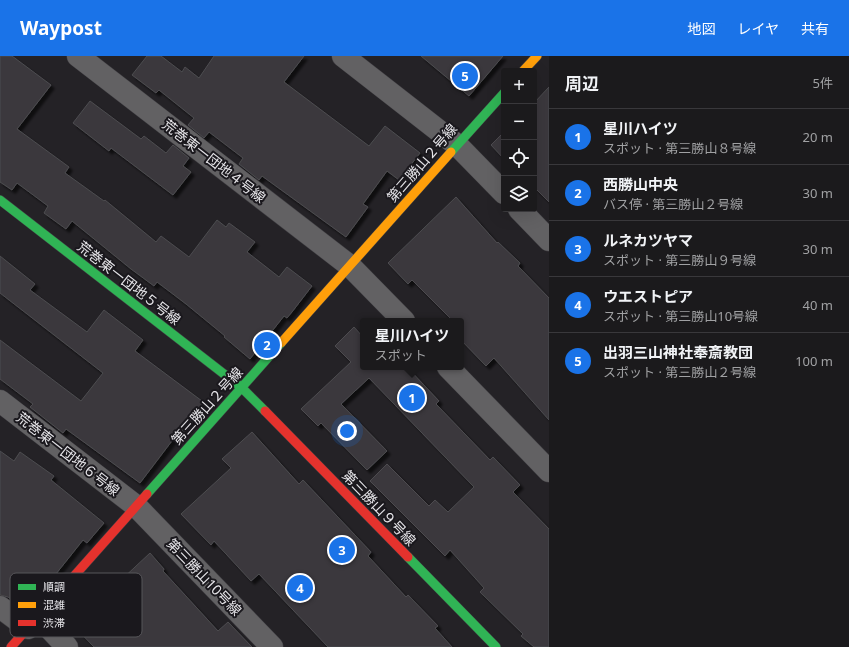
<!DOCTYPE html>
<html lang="ja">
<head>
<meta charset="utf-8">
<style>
  body { margin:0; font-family:"Noto Sans","Noto Sans JP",sans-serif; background:#242325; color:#f1f3f6 }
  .controls { position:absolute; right:12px; top:12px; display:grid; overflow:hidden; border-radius:4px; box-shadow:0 4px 16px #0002 }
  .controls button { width:36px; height:36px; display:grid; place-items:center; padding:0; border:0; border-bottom:1px solid #39383b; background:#1b1a1c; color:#f1f3f6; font:20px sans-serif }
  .you { position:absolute; left:347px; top:375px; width:14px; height:14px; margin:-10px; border:3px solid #fff; border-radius:50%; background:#1a73e8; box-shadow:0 0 0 6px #1a73e833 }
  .badge { display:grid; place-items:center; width:26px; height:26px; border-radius:50%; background:#1a73e8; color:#fff; font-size:13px; font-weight:700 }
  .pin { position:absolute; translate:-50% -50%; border:2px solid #fff; box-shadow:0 1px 4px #0006 }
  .popup { position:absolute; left:360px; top:262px; width:104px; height:52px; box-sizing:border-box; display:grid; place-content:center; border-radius:4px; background:#1b1a1c; filter:drop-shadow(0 1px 3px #0005); font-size:13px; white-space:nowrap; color:#a0a1a3 }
  .popup b { font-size:15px; color:#f1f3f6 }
  .popup::after { content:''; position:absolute; left:50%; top:100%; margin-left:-8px; border:8px solid transparent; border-top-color:#1b1a1c }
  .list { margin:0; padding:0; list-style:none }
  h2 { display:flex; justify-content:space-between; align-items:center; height:52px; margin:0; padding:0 16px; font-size:17px }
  h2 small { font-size:13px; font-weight:400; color:#a0a1a3 }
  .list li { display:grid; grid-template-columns:26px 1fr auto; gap:12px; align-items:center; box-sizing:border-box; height:56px; padding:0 16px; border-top:1px solid #39383b }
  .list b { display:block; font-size:15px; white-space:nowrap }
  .list p { margin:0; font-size:13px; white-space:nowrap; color:#a0a1a3 }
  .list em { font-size:13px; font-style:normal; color:#a0a1a3 }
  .icon { flex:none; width:22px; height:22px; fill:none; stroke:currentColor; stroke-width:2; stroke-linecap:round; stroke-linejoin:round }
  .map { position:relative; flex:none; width:549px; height:591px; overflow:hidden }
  header { display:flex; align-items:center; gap:24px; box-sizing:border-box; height:56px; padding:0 20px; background:#1a73e8; color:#fff }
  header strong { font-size:19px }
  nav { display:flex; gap:22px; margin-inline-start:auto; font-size:14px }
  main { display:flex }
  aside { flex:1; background:#1b1a1c }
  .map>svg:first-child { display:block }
  .building { fill:#3a393c; stroke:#4d4c50; filter:url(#shadow) }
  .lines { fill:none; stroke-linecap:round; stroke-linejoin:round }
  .street-casing { stroke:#403f43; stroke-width:23 }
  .fast-casing { stroke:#403f43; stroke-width:10 }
  .slow-casing { stroke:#403f43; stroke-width:10 }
  .jam-casing { stroke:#403f43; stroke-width:10 }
  .street { stroke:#626163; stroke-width:22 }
  .fast { stroke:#30b455; stroke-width:9 }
  .slow { stroke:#ff9f0a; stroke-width:9 }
  .jam { stroke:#e5322d; stroke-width:9 }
  .labels { text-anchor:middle; stroke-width:4; stroke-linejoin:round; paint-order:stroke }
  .street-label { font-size:14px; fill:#e6e5e9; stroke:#1a181d }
  .key { fill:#1a181d; stroke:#57565a; stroke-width:1 }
  .key-label { font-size:11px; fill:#e6e5e9 }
</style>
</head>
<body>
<header>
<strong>Waypost</strong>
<nav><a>地図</a><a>レイヤ</a><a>共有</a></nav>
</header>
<main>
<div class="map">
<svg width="549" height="591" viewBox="0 0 549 591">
  <defs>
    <filter id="shadow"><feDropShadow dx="3.5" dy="3.5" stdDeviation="1" flood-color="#0009"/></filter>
  </defs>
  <rect width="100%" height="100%" fill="#242226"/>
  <!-- building -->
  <path class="building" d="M0 0H12L51 29 17 73 69 111 65 117 104 145 105 144 156 186 161 180 189 201 217 164 226 171 229 167 255 186 247 196 279 221 287 211 312 230 292 256 287 262 284 260 250 303 224 281 225 280 186 248 157 226 154 230 131 213 72 165 66 173 44 157 48 150 17 127 12 134 0 126Z
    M147 0H161L182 16 185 11 199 22 214 0H304L284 26 369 90 385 70 420 97 399 124 387 115 363 148 368 151 346 181 262 120 259 124 239 108 243 102 209 76 204 82 188 69 194 62 159 34 156 37 132 19Z
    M421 0H503L469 40Z
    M549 31V146L534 131V47Z
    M90 45 141 83 144 80 166 97 173 89 189 102 183 110 191 116 173 139 111 92 109 95 73 67Z
    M504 76V103L491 89Z
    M456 141 497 187 498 186 520 207 518 210 549 242V364L494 302 486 310 461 284V265H453L412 224 408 228 388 207Z
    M0 200 35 228 30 234 87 276 104 254 143 284 135 295 206 348 185 376 181 373 140 427 66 373 63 377 30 351 33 348 0 323V284L81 345 103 317 0 237Z
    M354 271 363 281V311H407L439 345 436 348 490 404 493 401 520 429 513 436 549 473V591H534L521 580 523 578 480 536 484 532 450 494 445 500 370 425 387 408 429 450 435 444 448 456 474 431 369 322 341 348 387 395 367 414 321 367 318 370 301 353 351 306 335 290Z
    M252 376 299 428 303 424 371 496 368 500 406 541 408 539 438 570 435 572 452 591H328L259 518 251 525 214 485 211 489 181 458 231 412 222 403Z
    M0 395 14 405 20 396 54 420 51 424 104 467 87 487 83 484 32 548 25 542 19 549 8 541 0 539Z
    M150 497 164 513 163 515 218 575 228 566 252 591H94L73 569Z"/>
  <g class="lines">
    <!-- street casing -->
    <g class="street-casing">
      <path id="street" d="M78 0 350 210 404 265
        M343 0 457 89 504 137
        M519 153 549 184
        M448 311 549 415
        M0 345 136 450 272 591
        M0 551 28 572
        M38 560 67 591"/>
    </g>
    <!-- fast casing -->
    <g class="fast-casing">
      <path id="fast" d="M451 96 504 37
        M0 144 242 332 265 355
        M147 438 281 287
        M408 501 496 591"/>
    </g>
    <!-- slow casing -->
    <g class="slow-casing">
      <path id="slow" d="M523 15 537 0
        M281 287 451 96"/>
    </g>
    <!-- jam casing -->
    <g class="jam-casing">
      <path id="jam" d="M265 355 408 501
        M11 591 147 438"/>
    </g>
    <!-- street -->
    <use href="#street" class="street"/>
    <!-- fast -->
    <use href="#fast" class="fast"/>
    <!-- slow -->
    <use href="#slow" class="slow"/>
    <!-- jam -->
    <use href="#jam" class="jam"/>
  </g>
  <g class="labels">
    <!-- street labels -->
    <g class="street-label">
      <text transform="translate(214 105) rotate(38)" y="5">荒巻東一団地４号線</text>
      <text transform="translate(422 107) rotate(-49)" y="5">第三勝山２号線</text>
      <text transform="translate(129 227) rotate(38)" y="5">荒巻東一団地５号線</text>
      <text transform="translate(207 350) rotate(-48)" y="5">第三勝山２号線</text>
      <text transform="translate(68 398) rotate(38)" y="5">荒巻東一団地６号線</text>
      <text transform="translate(379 452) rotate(46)" y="5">第三勝山９号線</text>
      <text transform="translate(204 521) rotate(46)" y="5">第三勝山10号線</text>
    </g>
  </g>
  <!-- legend -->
  <rect x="10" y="517" width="132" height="64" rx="6" class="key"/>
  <rect x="18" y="528" width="18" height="6" fill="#30b455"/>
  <rect x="18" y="546" width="18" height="6" fill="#ff9f0a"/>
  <rect x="18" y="564" width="18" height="6" fill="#e5322d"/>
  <g class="key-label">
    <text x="43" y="535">順調</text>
    <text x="43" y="553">混雑</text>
    <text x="43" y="571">渋滞</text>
  </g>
</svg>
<div class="controls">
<button>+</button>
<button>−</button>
<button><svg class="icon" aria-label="locate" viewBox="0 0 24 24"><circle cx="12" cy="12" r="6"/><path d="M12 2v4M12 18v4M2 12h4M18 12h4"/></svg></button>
<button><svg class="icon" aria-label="layers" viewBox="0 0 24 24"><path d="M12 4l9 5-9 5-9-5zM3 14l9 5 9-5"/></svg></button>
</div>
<div class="you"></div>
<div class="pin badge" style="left:412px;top:342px">1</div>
<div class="popup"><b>星川ハイツ</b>スポット</div>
<div class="pin badge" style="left:267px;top:289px">2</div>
<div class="pin badge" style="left:342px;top:494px">3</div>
<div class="pin badge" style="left:300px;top:532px">4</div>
<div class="pin badge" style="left:465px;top:20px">5</div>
</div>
<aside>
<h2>周辺<small>5件</small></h2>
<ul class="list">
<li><span class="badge">1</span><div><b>星川ハイツ</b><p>スポット · 第三勝山８号線</p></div><em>20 m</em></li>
<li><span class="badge">2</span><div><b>西勝山中央</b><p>バス停 · 第三勝山２号線</p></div><em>30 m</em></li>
<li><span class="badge">3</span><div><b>ルネカツヤマ</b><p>スポット · 第三勝山９号線</p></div><em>30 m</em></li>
<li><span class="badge">4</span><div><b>ウエストピア</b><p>スポット · 第三勝山10号線</p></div><em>40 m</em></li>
<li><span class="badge">5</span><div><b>出羽三山神社奉斎教団</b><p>スポット · 第三勝山２号線</p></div><em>100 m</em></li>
</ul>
</aside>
</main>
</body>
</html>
